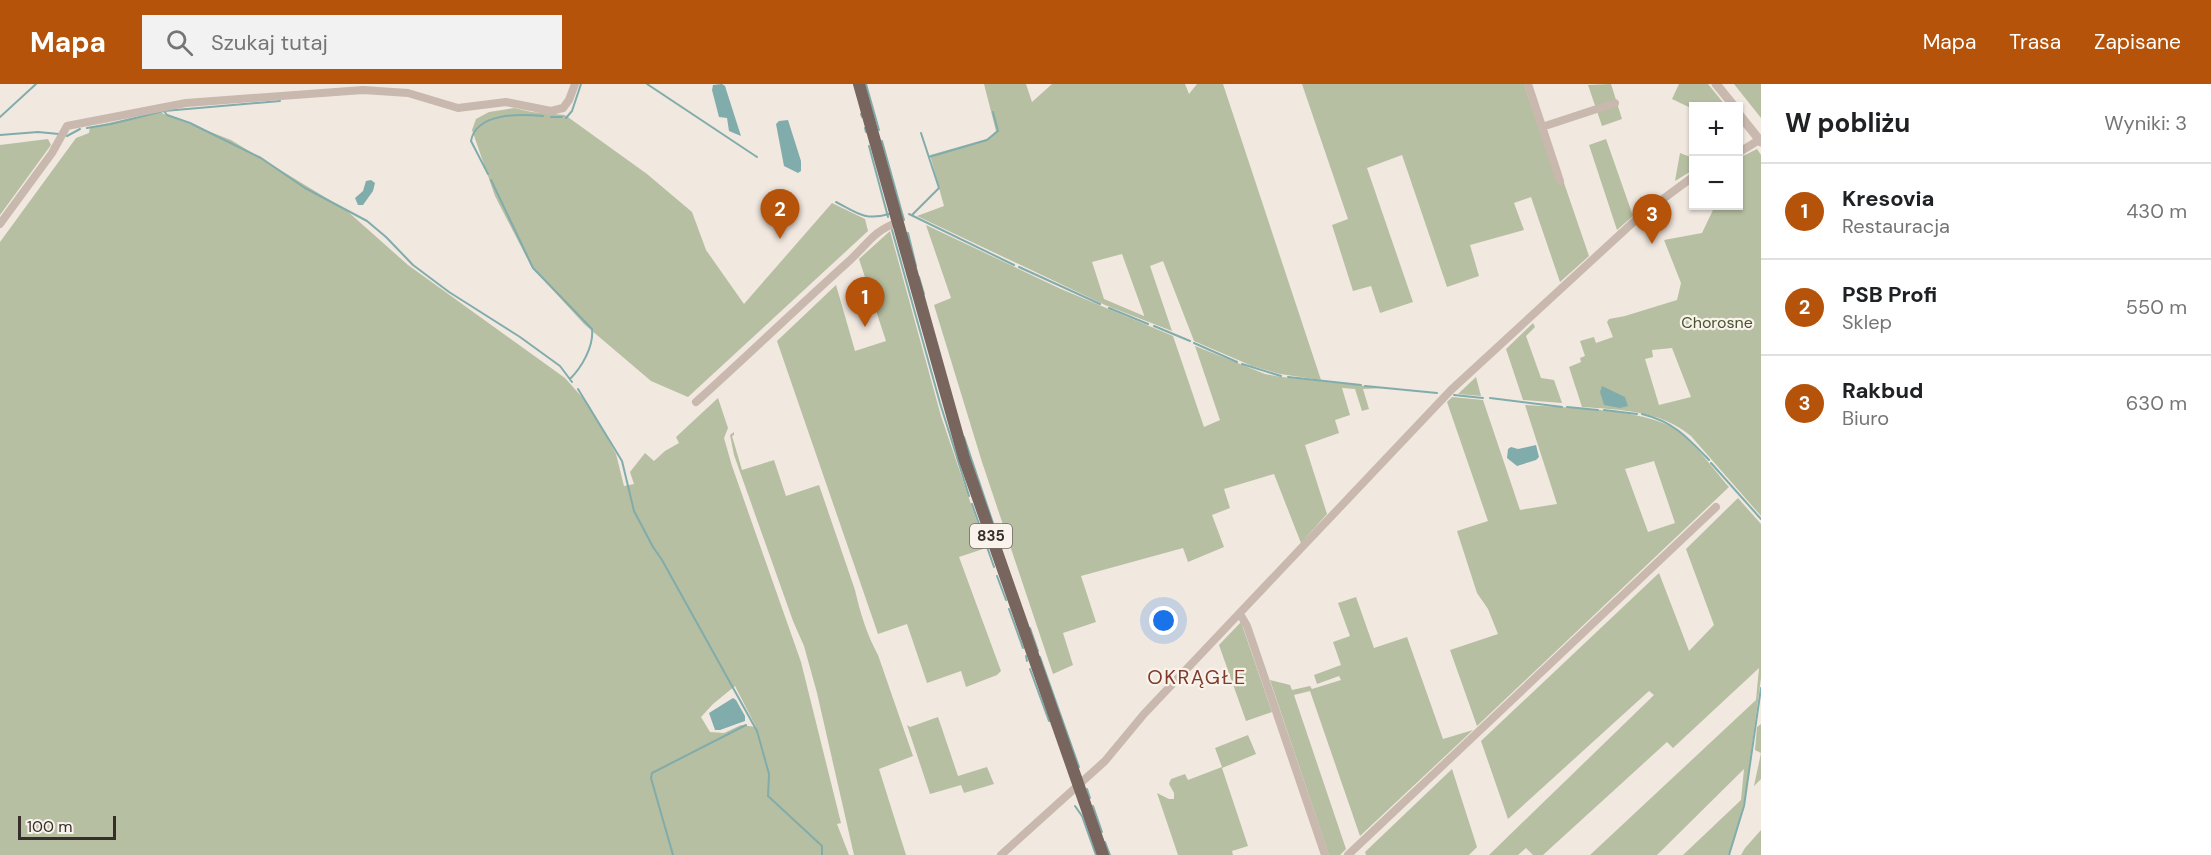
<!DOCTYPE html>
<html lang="pl">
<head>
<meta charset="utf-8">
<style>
  body { margin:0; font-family:"DM Sans",sans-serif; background:#f2f2f2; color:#202124 }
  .controls { position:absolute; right:18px; top:18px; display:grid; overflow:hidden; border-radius:0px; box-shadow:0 2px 4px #0004 }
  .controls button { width:54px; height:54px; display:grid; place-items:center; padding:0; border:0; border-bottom:2px solid #e0e0e0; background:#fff; color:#202124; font:30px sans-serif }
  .scale { position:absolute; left:18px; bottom:15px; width:98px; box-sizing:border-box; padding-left:6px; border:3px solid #372e2b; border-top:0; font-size:16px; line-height:21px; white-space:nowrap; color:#372e2b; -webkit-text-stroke:4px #f9f3ec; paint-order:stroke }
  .you { position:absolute; left:1164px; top:537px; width:21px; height:21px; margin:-15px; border:4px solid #fff; border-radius:50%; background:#1a73e8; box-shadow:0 0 0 9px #1a73e833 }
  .badge { display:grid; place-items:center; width:39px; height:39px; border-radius:50%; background:#b45309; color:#fff; font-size:20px; font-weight:700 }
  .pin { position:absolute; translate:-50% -50px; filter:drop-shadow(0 2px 3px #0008) }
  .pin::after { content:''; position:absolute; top:32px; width:21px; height:18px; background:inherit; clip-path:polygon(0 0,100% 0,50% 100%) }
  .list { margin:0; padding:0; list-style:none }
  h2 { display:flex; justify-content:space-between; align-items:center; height:78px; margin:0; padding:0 24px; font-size:26px }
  h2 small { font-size:20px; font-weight:400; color:#757577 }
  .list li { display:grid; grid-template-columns:39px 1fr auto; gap:18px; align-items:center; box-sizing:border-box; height:96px; padding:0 24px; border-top:2px solid #e0e0e0 }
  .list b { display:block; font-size:22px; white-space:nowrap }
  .list p { margin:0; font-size:20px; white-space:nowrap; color:#757577 }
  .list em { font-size:20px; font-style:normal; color:#757577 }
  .icon { flex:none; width:33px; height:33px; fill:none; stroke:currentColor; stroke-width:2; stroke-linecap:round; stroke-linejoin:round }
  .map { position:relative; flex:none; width:1761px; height:771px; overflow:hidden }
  header { display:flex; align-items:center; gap:36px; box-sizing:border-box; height:84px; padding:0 30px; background:#b45309; color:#fff }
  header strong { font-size:28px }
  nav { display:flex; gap:33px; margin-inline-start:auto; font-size:21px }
  .search { width:420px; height:54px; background:#f2f2f2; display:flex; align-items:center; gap:15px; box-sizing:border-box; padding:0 21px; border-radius:0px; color:#757577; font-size:22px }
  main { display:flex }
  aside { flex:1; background:#fff }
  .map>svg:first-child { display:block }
  .green { fill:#b6bfa1; fill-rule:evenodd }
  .water { fill:#81acac }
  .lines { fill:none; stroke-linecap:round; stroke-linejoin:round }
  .stream { stroke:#81acac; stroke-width:2 }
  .minor { stroke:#c8b8ad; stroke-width:8 }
  .tertiary { stroke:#c8b8ad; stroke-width:9 }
  .primary { stroke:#78655d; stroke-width:12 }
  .labels { text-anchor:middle; stroke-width:4.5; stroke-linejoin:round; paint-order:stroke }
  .shield { fill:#f9f3ec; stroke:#716965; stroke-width:1.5 }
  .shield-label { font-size:15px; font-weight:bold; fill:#372e2b }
  .park-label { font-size:16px; fill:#485430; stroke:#f9f3ec }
  .quarter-label { font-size:20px; letter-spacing:1.5px; fill:#803c2a; stroke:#f9f3ec }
</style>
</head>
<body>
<header>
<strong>Mapa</strong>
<div class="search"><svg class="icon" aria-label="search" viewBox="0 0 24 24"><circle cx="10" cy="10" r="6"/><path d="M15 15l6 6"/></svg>Szukaj tutaj</div>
<nav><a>Mapa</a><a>Trasa</a><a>Zapisane</a></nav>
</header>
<main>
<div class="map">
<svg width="1761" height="771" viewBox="0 0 1761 771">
  <rect width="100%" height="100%" fill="#f1e8e0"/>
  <!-- green -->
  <path class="green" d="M984 0H1026L1032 18 1052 0H1185L1189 10 1197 0H1223L1321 296 1280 290 1252 282 1194 257 1163 177 1150 182 1172 247 1105 221 917 132 944 122 930 71 987 55 996 47ZM1122 170 1144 231V232L1104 215 1092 178Z
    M1302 0H1524L1557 98 1563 96 1589 172 1560 198 1531 113 1514 119 1524 146 1470 161 1479 192 1447 203 1402 71 1367 84 1413 218 1380 229 1371 202 1353 207 1332 141 1348 135Z
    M1611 0 1622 35 1602 42 1588 1Z
    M1679 0H1708L1726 22H1694L1693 25 1672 15Z
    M1734 0H1761V34Z
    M514 24 532 28 565 31 647 90 692 128 706 166 744 220 832 119 865 135 868 147 688 313 651 297 584 240 531 182 495 112 472 46 476 35 489 28Z
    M159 28 231 56 346 126 408 181 565 294 589 321 616 370 624 402 634 400 630 388 645 369 654 377 665 367 679 359 676 353 718 314 728 344 724 354 732 382 801 578 841 739 837 740 849 771H0V158L76 54 89 49 90 43ZM735 602 756 643 741 641 724 649 710 648 701 633 713 620Z
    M48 55 51 61 0 131V61Z
    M1606 55 1633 132 1617 146 1589 61Z
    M1757 65 1761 71V432L1691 352C1660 326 1621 326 1582 323L1569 283 1581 278 1580 274 1585 272 1580 257 1594 253 1596 259 1613 253 1607 238 1609 235 1625 232 1677 216 1681 199 1664 156 1702 149 1713 126 1704 122H1738L1739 74ZM1672 264 1691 313 1659 321 1645 275 1653 273 1652 266Z
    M1680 69 1693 74V86L1675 97Z
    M926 141 1061 205 1173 252 1204 343 1220 336 1195 262 1265 290 1282 293 1384 304 1363 305 1369 325 1362 327 1355 305 1342 304 1350 331 1335 336 1339 349 1305 361 1327 430 1301 459 1274 390 1224 405 1230 424 1212 431 1224 463 1188 478 1183 464 1081 492 1096 538 1063 549 1073 581 1053 590 982 378 934 221 951 214Z
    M890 147 941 332 986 464 959 473 1001 587 997 591 966 603 961 587 927 599 907 540 878 550 777 257 836 201 855 267 886 257 859 175Z
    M1533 239 1535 243 1526 252 1541 294 1554 296 1562 319 1523 316 1506 265Z
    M1476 293 1481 312 1458 310Z
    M1452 313 1483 316 1520 426 1557 420 1525 321C1566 324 1641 324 1675 345 1693 356 1714 386 1729 403L1477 642 1450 566 1498 550 1488 525 1477 509 1457 447 1488 437 1447 318ZM1654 377 1675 439 1648 448 1625 385Z
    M734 348V351L732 352 742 386 774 376 786 412 819 401 855 506C860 528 867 551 878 571L913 672 879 685 906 771H854L817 609 804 562 793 537 734 371 730 351Z
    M1738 414 1761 440V594L1745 714 1735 754 1728 771H1683L1741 716 1744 685 1657 771H1590L1756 616 1759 584 1673 664 1667 658 1543 771H1533L1526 764 1518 771H1489L1654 611 1649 607 1508 735 1481 657 1659 489 1689 567 1714 541 1686 465Z
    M1356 513 1374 564 1407 553 1443 655 1473 646 1360 752 1310 607 1294 611 1346 765 1340 771H1329L1270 596 1290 601 1292 606 1310 602 1312 605 1341 596 1339 592 1317 600 1314 591 1341 581 1333 558 1350 552 1338 519Z
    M1241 538 1272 628 1246 637 1219 561Z
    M938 633 958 692 987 683 994 700 964 709 961 701 930 710 907 641 910 643Z
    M1761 640V695L1754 702 1761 669 1755 666 1757 643Z
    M1248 651 1256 670 1222 684 1248 762 1232 767 1233 771H1178L1157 709 1169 715H1174V709L1169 700 1171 695 1185 690 1188 696 1222 683 1215 664Z
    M1452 685 1477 763 1469 771H1366L1365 768Z
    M1761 746V771H1741L1745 764Z"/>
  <!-- water -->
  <path class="water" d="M722 0 725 2 741 52 729 47 727 34 719 33 712 6 713 1Z
    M788 36 801 77V87L798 89 784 82 776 40 779 37Z
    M371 96 375 99 373 107 363 121H358L355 114 363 107 366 97Z
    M1602 302 1625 313 1628 322 1620 324 1604 321 1600 308Z
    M1536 361 1539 373 1536 376 1517 382 1507 374 1508 365 1511 363 1518 365Z
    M733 614 736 616 745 632V637L720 646H715L709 629Z"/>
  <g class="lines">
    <!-- stream -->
    <path class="stream" d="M647 0 757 73
      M866 0 879 46
      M164 27 167 31 190 39 261 74 305 104 367 137 386 153 413 181 449 208 520 253 560 282 572 298
      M861 30 862 33
      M0 33 36 0
      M551 33H562
      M566 34 572 27 581 0
      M87 44 111 40 164 27 280 17
      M865 44 866 48
      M0 51 38 48 59 50
      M67 52 80 45
      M882 57 904 136
      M869 62 888 133
      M929 73 987 56 998 47 993 28
      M488 90 471 57C476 28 522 30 543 32
      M491 96 533 184 592 245C594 262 582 283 570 295
      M836 118C857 129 865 137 889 130
      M909 130 1014 181
      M912 131 939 104 921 49
      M892 146 940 319 969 412
      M908 149 916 182
      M1019 183 1100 220
      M919 193 924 210
      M1109 224 1148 240
      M1154 242 1190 257
      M1194 259 1237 278
      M1242 280 1281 292
      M1288 293 1361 301
      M1365 302 1437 309
      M578 305 622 377 634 427 653 463 662 476 757 647 769 690 768 712 822 762V771
      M1454 311 1483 314
      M1490 314 1562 323
      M1567 323 1598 326
      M1604 326 1637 330
      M1642 330C1674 338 1687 353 1709 376
      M964 353 993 439
      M1711 379 1761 435
      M972 420 994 483
      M997 492 1006 516
      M1009 525 1023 564
      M1030 544 1038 567
      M1026 572 1027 577
      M1040 573 1079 683
      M1030 585 1049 637
      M1087 705 1090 714
      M1075 722 1082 732 1096 771
      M1093 722 1102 748
      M1105 758 1110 771
      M673 771 651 694 652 689 746 641
      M1729 771 1744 722 1761 604"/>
    <!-- minor -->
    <path class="minor" d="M1528 0 1560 97
      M1542 43 1615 19
      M1738 69 1759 56
      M0 140 52 69 67 42 186 19 363 6 408 9 458 24 506 18 551 27 563 24 569 16 575 0
      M696 318C747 272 797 224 848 178 865 163 875 145 897 139
      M1240 530 1247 542 1325 771
      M1001 771 1105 677 1144 630 1451 306 1640 132 1694 92
      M1348 771 1716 423"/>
    <!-- tertiary -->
    <path class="tertiary" d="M1716 0 1734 22
      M1738 29 1761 58"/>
    <!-- primary -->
    <path class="primary" d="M859 0 964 374 1103 771"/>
  </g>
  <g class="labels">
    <!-- shield labels -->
    <rect class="shield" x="970" y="440" width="42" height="24" rx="4.5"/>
    <g class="shield-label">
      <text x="991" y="457">835</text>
    </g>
    <!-- park labels -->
    <g class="park-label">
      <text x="1717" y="244">Chorosne</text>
    </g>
    <!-- quarter labels -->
    <g class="quarter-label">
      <text x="1197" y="600">OKRĄGŁE</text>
    </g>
  </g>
</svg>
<div class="controls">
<button>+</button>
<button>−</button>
</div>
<div class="scale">100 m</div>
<div class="you"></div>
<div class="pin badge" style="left:865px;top:243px">1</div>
<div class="pin badge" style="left:780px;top:155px">2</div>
<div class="pin badge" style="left:1652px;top:160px">3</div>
</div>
<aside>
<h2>W pobliżu<small>Wyniki: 3</small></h2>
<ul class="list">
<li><span class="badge">1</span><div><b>Kresovia</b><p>Restauracja</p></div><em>430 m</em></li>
<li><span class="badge">2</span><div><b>PSB Profi</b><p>Sklep</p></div><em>550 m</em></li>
<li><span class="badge">3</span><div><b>Rakbud</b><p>Biuro</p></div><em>630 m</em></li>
</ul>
</aside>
</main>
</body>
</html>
